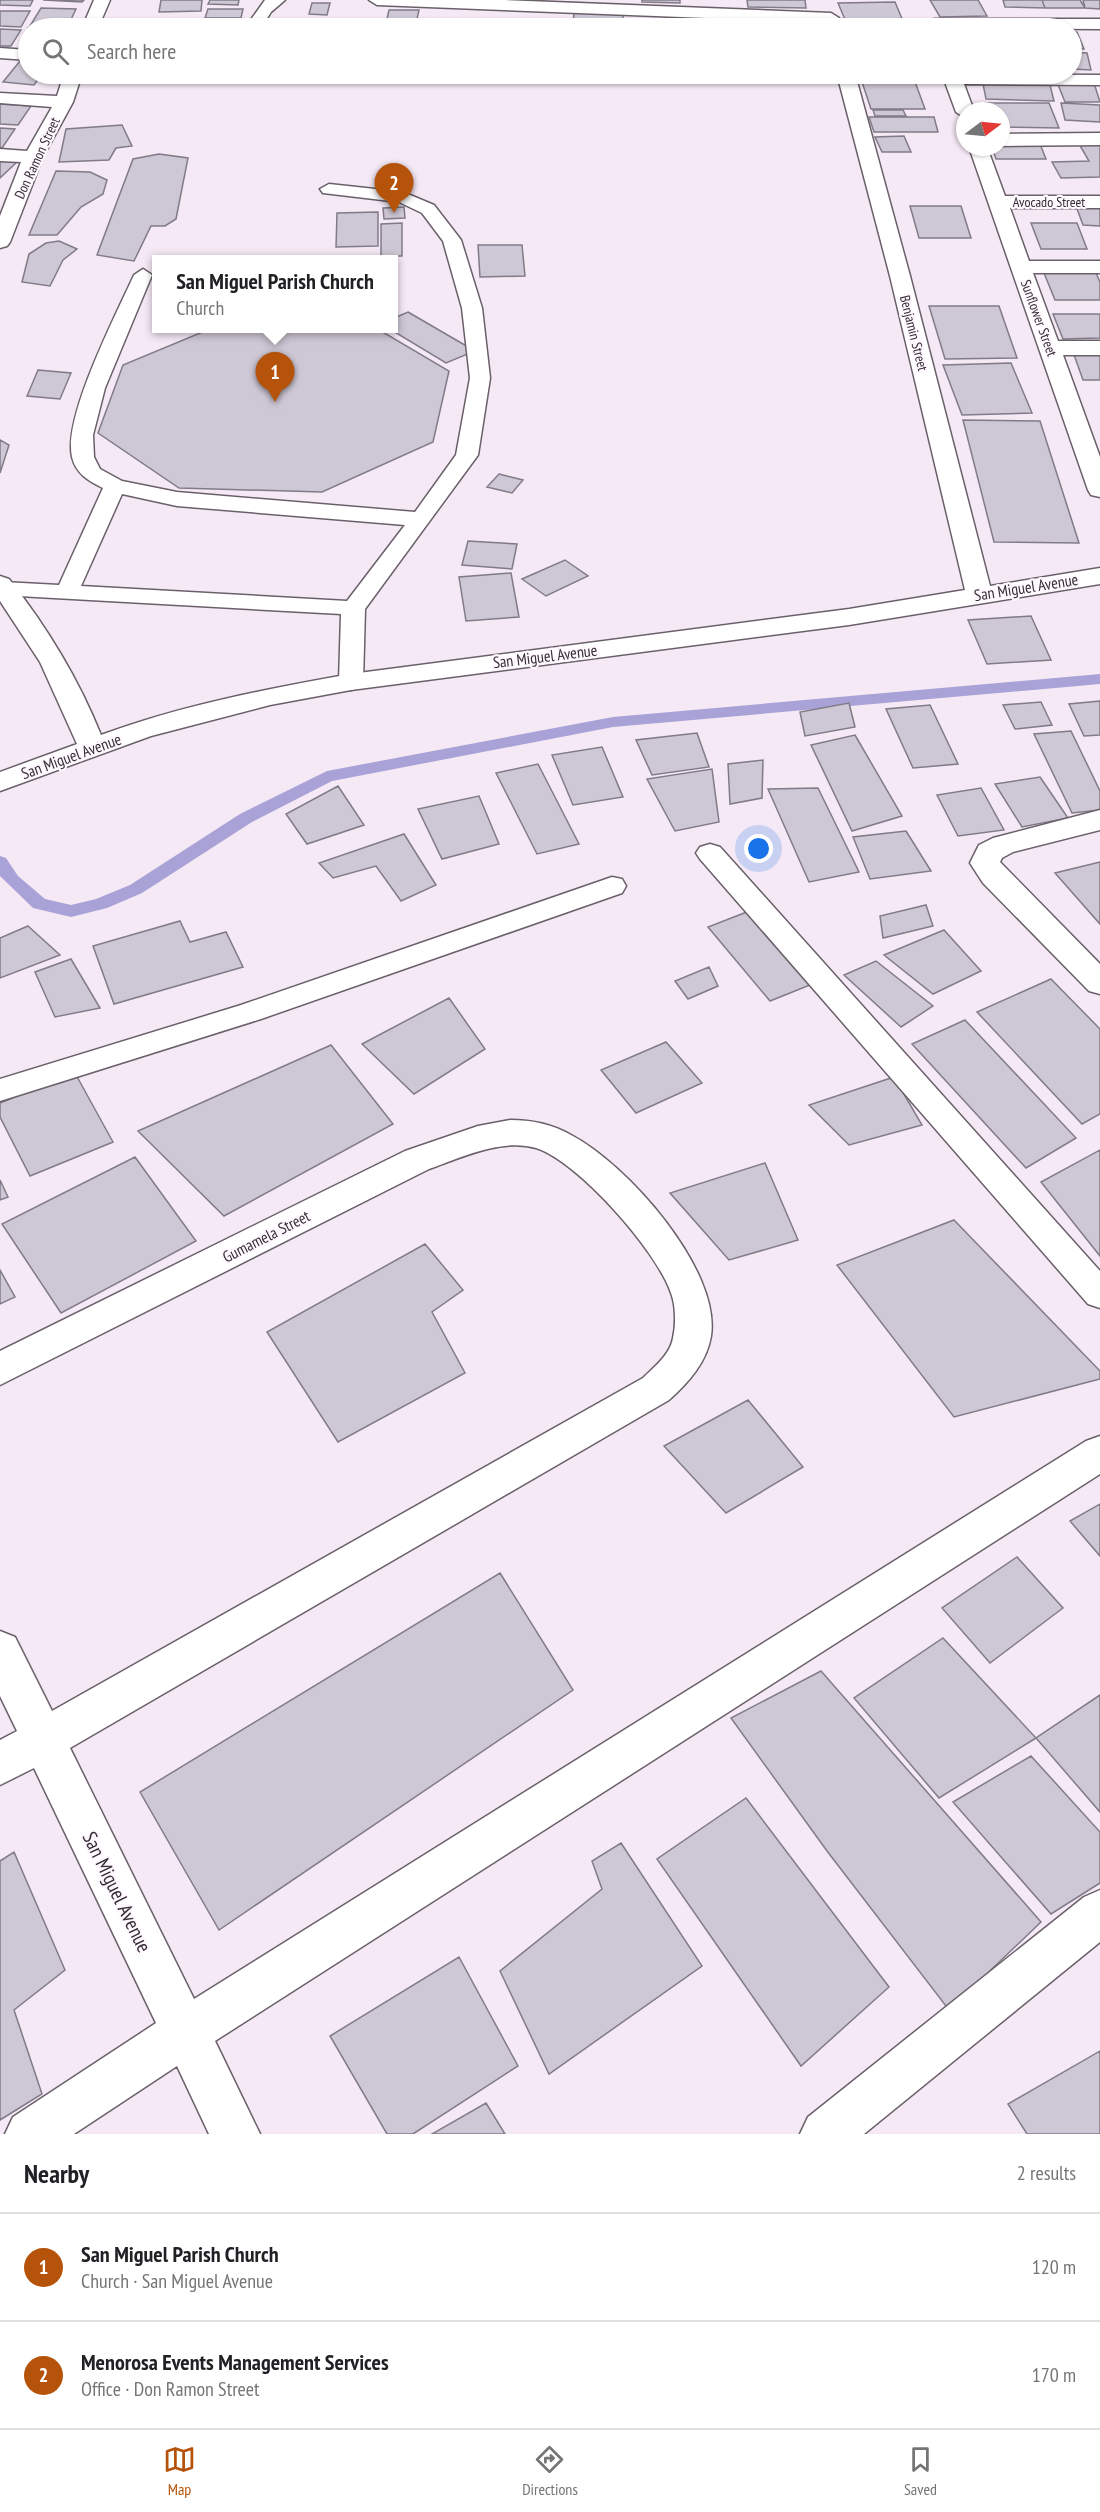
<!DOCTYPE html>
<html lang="en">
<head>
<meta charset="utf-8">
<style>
  body { margin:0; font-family:"PT Sans Narrow",sans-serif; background:#f6f6f6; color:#202124 }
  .compass { position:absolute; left:956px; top:102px; width:54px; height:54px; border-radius:50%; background:#fff; box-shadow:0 2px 4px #0004; rotate:74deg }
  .you { position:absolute; left:759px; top:849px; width:21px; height:21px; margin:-15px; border:4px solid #fff; border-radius:50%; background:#1a73e8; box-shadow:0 0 0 9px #1a73e833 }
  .badge { display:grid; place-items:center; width:39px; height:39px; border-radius:50%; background:#b45309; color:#fff; font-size:20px; font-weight:700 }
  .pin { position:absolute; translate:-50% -50px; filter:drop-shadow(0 2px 3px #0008) }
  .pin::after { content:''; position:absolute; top:32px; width:21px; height:18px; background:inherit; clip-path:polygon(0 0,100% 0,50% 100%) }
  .popup { position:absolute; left:152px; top:255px; width:246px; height:78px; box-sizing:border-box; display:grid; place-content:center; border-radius:0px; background:#fff; filter:drop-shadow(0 2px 4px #0005); font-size:20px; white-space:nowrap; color:#757577 }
  .popup b { font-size:22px; color:#202124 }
  .popup::after { content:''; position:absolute; left:50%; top:100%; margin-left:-12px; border:12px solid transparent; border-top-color:#fff }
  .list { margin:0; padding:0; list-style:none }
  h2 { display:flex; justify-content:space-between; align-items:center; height:78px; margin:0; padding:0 24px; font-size:26px }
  h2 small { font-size:20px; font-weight:400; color:#757577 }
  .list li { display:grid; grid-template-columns:39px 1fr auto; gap:18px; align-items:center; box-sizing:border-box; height:108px; padding:0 24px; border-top:2px solid #e0e0e0 }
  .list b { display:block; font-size:22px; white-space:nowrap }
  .list p { margin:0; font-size:20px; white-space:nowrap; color:#757577 }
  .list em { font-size:20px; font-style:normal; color:#757577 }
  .icon { flex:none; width:33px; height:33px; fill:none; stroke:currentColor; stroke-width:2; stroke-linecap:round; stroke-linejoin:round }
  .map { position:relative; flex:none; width:1100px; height:2134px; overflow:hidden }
  .search { position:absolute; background:#fff; box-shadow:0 2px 4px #0004; left:18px; right:18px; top:18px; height:66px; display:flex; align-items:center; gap:15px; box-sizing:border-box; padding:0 21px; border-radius:33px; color:#757577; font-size:22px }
  .sheet { height:294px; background:#fff }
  nav { display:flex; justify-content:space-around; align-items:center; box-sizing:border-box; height:84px; border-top:2px solid #e0e0e0; background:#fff; font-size:16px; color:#757577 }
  nav a { display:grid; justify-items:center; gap:3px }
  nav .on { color:#b45309 }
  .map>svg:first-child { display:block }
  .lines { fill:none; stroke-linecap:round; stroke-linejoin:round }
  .stream { fill:#a8a2d7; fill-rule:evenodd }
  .building { fill:#cec7d5; stroke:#817b88; stroke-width:1.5 }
  .lane-casing { stroke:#6a606a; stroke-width:3 }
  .street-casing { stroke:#6a606a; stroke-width:3 }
  .lane { fill:#fff; fill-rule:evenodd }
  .street { fill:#fff; fill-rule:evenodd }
  .labels { text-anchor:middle; stroke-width:4.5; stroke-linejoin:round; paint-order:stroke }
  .far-street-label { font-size:14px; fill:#342f34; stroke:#fff8ff }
  .street-label { font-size:16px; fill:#342f34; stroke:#fff8ff }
  .near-street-label { font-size:20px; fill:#342f34; stroke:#fff8ff }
</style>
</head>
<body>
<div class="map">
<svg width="1100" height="2134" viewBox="0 0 1100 2134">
  <rect width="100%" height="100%" fill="#f5e9f5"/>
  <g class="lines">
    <!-- stream -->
    <path class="stream" d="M1100 674V684L613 727 332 781 252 822 142 893 107 908 71 917 33 908 0 876V856L6 858 18 876 45 899 71 905 96 899 130 885 240 814 327 771 613 717Z"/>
  </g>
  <!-- building -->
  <path class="building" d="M0 0H33L30 6 0 5Z
    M43 0H84L82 2Z
    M161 0H202L201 11 159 12Z
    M210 0H239L238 5 208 4Z
    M642 0H680V3L642 2Z
    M747 0H805L806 8 748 7Z
    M930 0H978L987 16 940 17Z
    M1003 0H1042L1045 8 1005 7Z
    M1042 0H1080L1085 8H1045Z
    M1083 0H1100V9L1085 8Z
    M895 2 903 21 846 22 838 3Z
    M312 3H330L327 15 309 14Z
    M41 8 76 9 67 28H28V39H22Z
    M208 9H243L241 18H205Z
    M389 10H419L415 28H385Z
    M0 11H30L21 27 0 26Z
    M574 12 623 13V28H573Z
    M121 20 151 22 146 28H115Z
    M684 20H719L720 28H685Z
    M241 21V28H186L187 23Z
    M318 22V28H263L264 24Z
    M756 23H806L807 28H757Z
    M851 24H899L900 28H853Z
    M637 25 664 26 636 28Z
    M0 29 21 30 11 46H0Z
    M1072 32H1077L1084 49H1072Z
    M1072 52 1087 53 1091 70 1072 69Z
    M20 61 28 62V74H42L34 85 3 82Z
    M861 79H914L925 109H871Z
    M1057 82 1094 83 1100 102H1065Z
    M983 84 1050 85 1054 101 986 99Z
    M983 103H1049L1059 128 1001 127V111H986Z
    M1061 103 1100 105V122L1065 120Z
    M0 104 31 106 18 125 0 124Z
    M873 110H903L906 116H875Z
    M869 117H934L938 132H874Z
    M122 125 132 146 116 148 109 160 59 162 66 129Z
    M0 128 15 129 2 148H0Z
    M904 136 911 152H882L875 137Z
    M1100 143V177L1061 178 1052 162 1089 161 1079 144Z
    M1001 144H1040L1046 159H996L992 147H1001Z
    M159 154 188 158 176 219 165 226H151L134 261 97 255 133 159Z
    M0 161 17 162 0 178Z
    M56 171 90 172 107 180 103 194 81 207 57 235H29Z
    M910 206H961L971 238H919Z
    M1076 206H1100V226L1083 225Z
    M404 207 405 218 384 219 383 208Z
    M378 212V246L336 247 337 213Z
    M402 223V256H381V224Z
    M1031 223H1077L1087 249H1041Z
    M59 241 77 249 63 260 50 286 22 282 29 254 46 243Z
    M478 245H522L525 276 480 277Z
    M1044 273H1096L1100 282V300H1055Z
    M929 306H999L1017 358 945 359Z
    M408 312 475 351 446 363 388 328H394V318Z
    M1053 314H1100V338L1063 339Z
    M212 328H376L449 371 433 442 322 492 179 488 98 433 123 365Z
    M1073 352H1100V380H1083Z
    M1011 363 1032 413 962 415 943 365Z
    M38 370 71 373 60 399 27 396Z
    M963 420 1040 421 1079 543 994 542Z
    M0 440 9 445 0 473Z
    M499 474 523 480 512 493 487 487Z
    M468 541 517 544 512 569 462 565Z
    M565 560 588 576 546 596 522 579Z
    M511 573 519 617 466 621 459 577Z
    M1031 616 1051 660 987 664 968 620Z
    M1100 701V735L1084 736 1069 704Z
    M1041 702 1052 725 1015 729 1003 705Z
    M849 703 855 727 805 736 800 712Z
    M930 705 958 764 913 768 886 709Z
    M1071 731 1100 791V810L1072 813 1034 734Z
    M697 733 709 767 652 775 636 740Z
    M855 735 902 816 852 831 811 745Z
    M602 747 623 797 573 805 552 755Z
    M763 760 762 798 730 804 728 764Z
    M538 764 579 844 537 854 496 773Z
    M712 769 719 822 675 831 647 779Z
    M1040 777 1068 818 1022 827 995 784Z
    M338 786 364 825 307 844 286 814Z
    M818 788 859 872 809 882 768 789Z
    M981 788 1004 830 958 836 937 795Z
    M479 796 499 844 442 859 418 809Z
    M906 831 931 871 870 879 853 837Z
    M404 834 436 885 401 901 376 866 333 878 319 863Z
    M1100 862V924L1055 873Z
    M926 905 933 926 883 938 880 916Z
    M752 910 815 983 770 1001 708 927Z
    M180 921 190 942 226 932 243 967 114 1004 93 946Z
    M28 926 60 955 0 978V938Z
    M944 930 981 971 933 994 884 955Z
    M71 959 100 1008 55 1017 35 972Z
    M876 961 933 1006 901 1027 844 975Z
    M709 967 718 986 688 999 675 981Z
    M1051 979 1100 1029V1114L1082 1124 977 1012Z
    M449 998 485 1049 414 1094 362 1044Z
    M965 1020 1076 1138 1026 1168 912 1044Z
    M666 1042 702 1083 636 1113 601 1070Z
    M331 1045 393 1124 224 1216 138 1131Z
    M75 1073 113 1142 30 1176 0 1117V1103Z
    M894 1077 922 1125 849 1145 809 1105Z
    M1100 1150V1256L1041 1182Z
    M135 1157 196 1241 61 1313 2 1224Z
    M765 1163 798 1240 729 1260 670 1193Z
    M0 1180 8 1197 0 1200Z
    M954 1220 1100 1371V1379L954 1417 837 1265Z
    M425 1244 463 1290 432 1312 465 1373 338 1442 267 1332Z
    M0 1270 15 1297 0 1304Z
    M748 1400 803 1467 726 1513 664 1446Z
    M1100 1504V1556L1070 1521Z
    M1017 1557 1063 1608 990 1663 942 1608Z
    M500 1573 573 1690 219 1930 140 1792Z
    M943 1638 1036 1738 939 1798 854 1698Z
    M821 1671 1041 1922 949 2010 827 1851 731 1718Z
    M1100 1695V1812L1036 1738Z
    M1031 1756 1100 1832V1883L1051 1914 953 1802Z
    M746 1798 889 1987 801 2066 657 1859Z
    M621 1843 702 1966 549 2074 500 1971 602 1889 592 1861Z
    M14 1852 65 1970 14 2010 42 2094 0 2120V1861Z
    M459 1957 518 2066 413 2134H387L330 2036Z
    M1100 2051V2134H1027L1008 2104Z
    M486 2103 505 2134H432Z"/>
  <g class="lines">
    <!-- lane casing -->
    <g class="lane-casing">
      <path id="lane" d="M329 184 403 192 434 205 461 240 482 308 490 378 478 455 365 609 363 682 360 687 351 690 342 687 339 682 341 614 0 595V583L3 582 59 585 103 488C89 481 76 474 72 457 63 417 116 315 134 275L143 269 152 275 105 388 93 435 94 457 100 469 122 481 177 492 415 512 456 455 470 378 462 308 443 241 422 213 399 202 323 193 320 189ZM122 494 177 506 405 525 347 601 81 586Z
        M710 844 720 847 1100 1271V1308L1088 1304 700 859 696 853 700 847Z
        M612 877 622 879 626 886 622 893 261 1019 0 1101V1079L241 1005Z"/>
    </g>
    <!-- street casing -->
    <g class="street-casing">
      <path id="street" d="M94 0H110L98 28H82Z
        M265 0H285L271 12 261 28H245Z
        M369 0H504L831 13 839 18 831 23 377 5Z
        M934 19H1100V29L928 28 925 24Z
        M0 48 28 50V60L0 58Z
        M64 74H82L73 102 43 157 10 242 7 246 0 248V216L21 162 0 161V149L27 151 52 107 0 103V93L57 96Z
        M837 74H855L910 276 990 586 1100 568V584L849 625 351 690 270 705 151 736 0 791V772L77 744 40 662 0 601V576L9 579C47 627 78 678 101 735 182 705 267 689 351 674L849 609 965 590 890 276Z
        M942 74 1100 75V85L964 84 974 111H965V118L956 112Z
        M1100 133V145L1001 146V134Z
        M969 147H987L1005 196H1100V208H1010L1029 261H1100V273H1033L1058 341H1100V355H1063L1100 457V497L1091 495 1088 490Z
        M1100 810V830L1013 852 1002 858 1000 862 1100 964V994L1089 991 983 883 970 863 979 845 993 838Z
        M510 1120C532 1120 552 1124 571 1135 627 1164 721 1270 711 1336 707 1362 688 1383 669 1400L70 1748 194 1999 1086 1441 1100 1436V1474L215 2041 260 2134H209L177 2066 74 2134H5L13 2117 156 2023 34 1768 0 1785V1740L17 1731 0 1696V1631L15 1637 52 1711 643 1378C654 1367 670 1355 673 1338 676 1325 676 1306 671 1293 657 1251 578 1161 536 1148 501 1138 460 1158 429 1169L0 1385V1351L405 1151 478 1126Z
        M1100 1890V1942L864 2134H800L808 2117 1084 1897Z"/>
    </g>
    <!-- lane -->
    <use href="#lane" class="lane"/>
    <!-- street -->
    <use href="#street" class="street"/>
  </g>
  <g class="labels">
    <!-- far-street labels -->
    <g class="far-street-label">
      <text transform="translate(37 158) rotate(-65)" y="5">Don Ramon Street</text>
      <text x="1049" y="207">Avocado Street</text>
      <text transform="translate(1039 318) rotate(70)" y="5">Sunflower Street</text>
      <text transform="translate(914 333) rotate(76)" y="5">Benjamin Street</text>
    </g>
    <!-- street labels -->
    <g class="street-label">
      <text transform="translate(1026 587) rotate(-9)" y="6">San Miguel Avenue</text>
      <text transform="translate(545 656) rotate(-7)" y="6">San Miguel Avenue</text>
      <text transform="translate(71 756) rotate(-20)" y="6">San Miguel Avenue</text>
      <text transform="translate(266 1236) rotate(-27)" y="6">Gumamela Street</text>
    </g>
    <!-- near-street labels -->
    <g class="near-street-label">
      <text transform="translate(117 1892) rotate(64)" y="7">San Miguel Avenue</text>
    </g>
  </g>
</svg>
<svg class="compass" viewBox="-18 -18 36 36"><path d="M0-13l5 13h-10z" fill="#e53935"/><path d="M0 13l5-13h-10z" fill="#757577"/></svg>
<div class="you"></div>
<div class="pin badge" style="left:275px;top:402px">1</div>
<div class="popup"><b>San Miguel Parish Church</b>Church</div>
<div class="pin badge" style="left:394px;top:213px">2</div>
<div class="search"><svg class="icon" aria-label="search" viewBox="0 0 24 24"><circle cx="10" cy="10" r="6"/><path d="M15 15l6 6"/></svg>Search here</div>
</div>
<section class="sheet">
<h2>Nearby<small>2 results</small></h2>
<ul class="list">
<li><span class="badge">1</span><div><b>San Miguel Parish Church</b><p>Church · San Miguel Avenue</p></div><em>120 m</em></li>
<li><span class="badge">2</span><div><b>Menorosa Events Management Services</b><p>Office · Don Ramon Street</p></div><em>170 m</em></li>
</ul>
</section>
<nav>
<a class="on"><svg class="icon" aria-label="map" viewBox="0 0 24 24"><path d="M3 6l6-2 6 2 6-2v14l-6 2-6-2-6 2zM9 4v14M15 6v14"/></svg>Map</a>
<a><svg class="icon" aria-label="directions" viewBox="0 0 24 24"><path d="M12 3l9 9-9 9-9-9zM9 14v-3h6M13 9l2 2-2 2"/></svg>Directions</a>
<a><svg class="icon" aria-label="saved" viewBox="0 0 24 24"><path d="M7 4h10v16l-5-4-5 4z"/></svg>Saved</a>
</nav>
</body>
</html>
